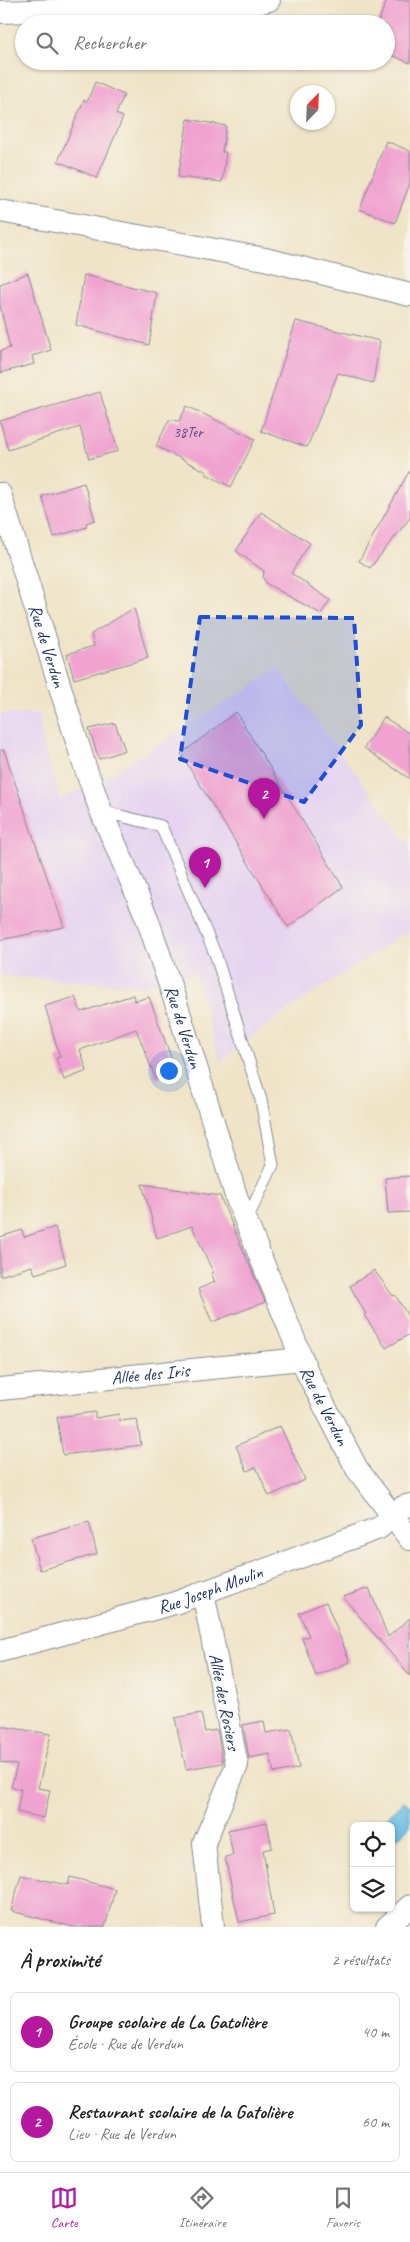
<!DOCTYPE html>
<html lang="fr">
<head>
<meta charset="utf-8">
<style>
  body { margin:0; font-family:Caveat,sans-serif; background:#f6f6f6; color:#222 }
  .controls { position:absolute; right:15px; bottom:15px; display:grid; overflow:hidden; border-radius:8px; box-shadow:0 1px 4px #0004 }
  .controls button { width:45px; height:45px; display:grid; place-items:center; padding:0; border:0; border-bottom:1px solid #e0e0e0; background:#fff; color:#222; font:25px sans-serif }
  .compass { position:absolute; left:290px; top:85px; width:45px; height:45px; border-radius:50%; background:#fff; box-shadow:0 1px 4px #0004; rotate:23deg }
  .you { position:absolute; left:168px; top:1070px; width:18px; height:18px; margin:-12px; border:4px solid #fff; border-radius:50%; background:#1a73e8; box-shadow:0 0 0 8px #1a73e833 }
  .badge { display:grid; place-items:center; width:32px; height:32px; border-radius:50%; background:#b5179e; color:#fff; font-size:16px; font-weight:700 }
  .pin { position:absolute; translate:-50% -41px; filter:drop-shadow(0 1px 2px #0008) }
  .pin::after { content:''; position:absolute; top:26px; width:18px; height:15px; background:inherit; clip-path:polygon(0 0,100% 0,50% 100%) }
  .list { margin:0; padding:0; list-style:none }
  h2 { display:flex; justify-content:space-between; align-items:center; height:65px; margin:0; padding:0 20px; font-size:21px }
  h2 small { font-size:16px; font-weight:400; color:#767676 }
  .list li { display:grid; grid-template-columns:32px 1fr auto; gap:15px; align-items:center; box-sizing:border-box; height:80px; margin:0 10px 10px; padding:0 10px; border:1px solid #e0e0e0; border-radius:8px }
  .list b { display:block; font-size:19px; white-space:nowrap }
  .list p { margin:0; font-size:16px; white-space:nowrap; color:#767676 }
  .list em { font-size:16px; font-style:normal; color:#767676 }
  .icon { flex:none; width:28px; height:28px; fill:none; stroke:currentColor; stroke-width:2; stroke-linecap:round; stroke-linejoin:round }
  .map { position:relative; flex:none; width:410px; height:1927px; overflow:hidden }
  .search { position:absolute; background:#fff; box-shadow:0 1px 4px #0004; left:15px; right:15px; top:15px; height:55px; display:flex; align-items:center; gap:12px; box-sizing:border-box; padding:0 18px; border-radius:28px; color:#767676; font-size:19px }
  .sheet { height:245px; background:#fff }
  nav { display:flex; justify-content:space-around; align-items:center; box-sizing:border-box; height:70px; border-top:1px solid #e0e0e0; background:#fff; font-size:14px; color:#767676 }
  nav a { display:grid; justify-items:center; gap:2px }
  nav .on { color:#b5179e }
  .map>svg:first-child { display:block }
  .built { fill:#e5d3f1 }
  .water { fill:#64bbe1; stroke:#4075a0 }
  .building { fill:#f0a2d0 }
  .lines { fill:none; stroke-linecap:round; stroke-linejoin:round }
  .lane-casing { stroke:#858a92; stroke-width:13 }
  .street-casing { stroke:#858a92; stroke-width:24 }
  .lane { stroke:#fff; stroke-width:11 }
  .street { stroke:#fff; stroke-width:22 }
  .marked { fill:#1d4ed8; fill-opacity:0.2; stroke:#1d4ed8; stroke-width:4; stroke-dasharray:10 6; stroke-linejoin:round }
  .labels { text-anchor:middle; stroke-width:4; stroke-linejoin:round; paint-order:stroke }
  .number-label { font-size:15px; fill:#504c7a }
  .street-label { font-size:18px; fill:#1b2f5e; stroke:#f7f3e8 }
</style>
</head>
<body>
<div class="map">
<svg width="410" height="1927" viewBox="0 0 410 1927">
  <rect width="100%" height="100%" fill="#f7f3e8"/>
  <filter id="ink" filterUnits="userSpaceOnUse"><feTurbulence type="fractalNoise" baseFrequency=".02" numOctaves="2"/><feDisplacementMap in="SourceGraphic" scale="10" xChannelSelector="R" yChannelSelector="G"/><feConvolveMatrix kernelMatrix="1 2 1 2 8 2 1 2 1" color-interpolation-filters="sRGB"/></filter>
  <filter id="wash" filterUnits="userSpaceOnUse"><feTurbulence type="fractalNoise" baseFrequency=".0096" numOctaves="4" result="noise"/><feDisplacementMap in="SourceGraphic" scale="20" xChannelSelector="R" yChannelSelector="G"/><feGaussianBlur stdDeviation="1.12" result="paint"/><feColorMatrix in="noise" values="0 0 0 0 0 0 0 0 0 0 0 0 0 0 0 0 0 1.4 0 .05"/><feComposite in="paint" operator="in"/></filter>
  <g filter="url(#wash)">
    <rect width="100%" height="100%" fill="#efe4c7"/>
    <!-- built -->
    <path class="built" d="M278 669 410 846V930L284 1012 220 1062 195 973 139 986 0 976V714H39L45 751 60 800 110 775Z"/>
    <!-- water -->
    <path class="water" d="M404 1801 410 1806V1826L391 1844V1826H378Z"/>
    <g id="blocks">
      <!-- building -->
      <path class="building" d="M387 0H410V63L386 53V24H377Z
        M95 82 124 95 116 114 123 117 97 178 58 161 84 100 87 102Z
        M188 119 226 126 222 152H226L222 182 178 177Z
        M386 141 410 151V183L395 223 360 209Z
        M28 273 51 350 32 356 34 364 0 373V351L10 348 0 306V284Z
        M84 275 157 293 149 345 76 325Z
        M296 321 380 341 373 383 338 373 307 447 261 431Z
        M100 392 118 451 89 459 80 427 8 450 0 421Z
        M187 406 255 439 231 487 206 474 207 472 156 446 169 420 179 421Z
        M410 470V518L370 568 359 561Z
        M84 483 95 520 86 523 87 527 54 537 42 496Z
        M261 512 310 543 291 573 330 600 321 614 267 584 263 578 264 571 236 551Z
        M134 608 148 658 74 679 67 654 94 646 91 634Z
        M236 712 343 887 288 927 181 754Z
        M384 717 410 734V779L364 748Z
        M115 723 125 750 99 759 89 729Z
        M0 750H4L64 927 0 940Z
        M133 995 135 1001 149 997 176 1071 156 1079 136 1029 80 1050 87 1071 64 1080 56 1058 60 1057 45 1006 75 997 81 1012Z
        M410 1176V1212L388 1213 385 1178Z
        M142 1184 220 1196 265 1302 212 1322 198 1289 215 1282 211 1273 213 1272 192 1226 157 1238Z
        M55 1227 66 1264 35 1274 32 1266 0 1276V1237L22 1230 24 1237Z
        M374 1270 393 1296 395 1295 410 1319V1334L386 1348 364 1315 366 1314 350 1286Z
        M95 1412V1418L119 1414 120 1421 137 1419 141 1445 63 1455 57 1417Z
        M280 1426 305 1480 269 1496 256 1467 247 1471 236 1446Z
        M89 1522 97 1554 40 1570 31 1538Z
        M369 1588 388 1637 410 1618V1676L343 1597Z
        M326 1602 350 1662 316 1676 302 1638 309 1636 299 1613Z
        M201 1713 205 1732 217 1730 223 1763 186 1769 175 1718Z
        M264 1721 266 1733 291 1729 299 1768 274 1773 270 1754 249 1758 243 1725Z
        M0 1726 51 1734 38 1788 50 1790 44 1818 17 1812 21 1789 11 1787 17 1765 0 1762Z
        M267 1822 272 1848 263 1850 274 1915 239 1922 225 1857 233 1855 228 1830Z
        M21 1875 68 1885 70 1877 115 1889 105 1927H73L11 1911Z"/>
    </g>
  </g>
  <g filter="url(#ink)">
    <use href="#blocks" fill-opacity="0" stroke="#858a92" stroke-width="1"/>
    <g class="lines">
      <!-- lane casing -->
      <g class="lane-casing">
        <path id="lane" d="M101 811 161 826 216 956 261 1100 273 1165 246 1221"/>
      </g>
      <!-- street casing -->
      <g class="street-casing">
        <g id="street">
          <path d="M0 12 255 4 269 0"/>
          <path d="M0 211 265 259 410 295"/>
          <path id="s1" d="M0 494 84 764 101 811 147 918 178 1009 237 1199 308 1374 357 1469 410 1539"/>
          <path id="s2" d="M0 1389 302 1359"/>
          <path id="s3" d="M203 1592 237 1765 204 1843 213 1927"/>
          <path id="s4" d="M0 1651 175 1603 379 1528 403 1507 410 1505"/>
          <path d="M387 1927 410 1906"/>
        </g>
      </g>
      <!-- lane -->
      <use href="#lane" class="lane"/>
      <!-- street -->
      <use href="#street" class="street"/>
    </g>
  </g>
  <!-- marked area -->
  <path class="marked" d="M200 617 354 618 361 725 304 802 180 759Z"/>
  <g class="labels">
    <!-- number labels -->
    <g class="number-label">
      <text x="188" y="437">38Ter</text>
    </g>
    <!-- street labels -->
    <g class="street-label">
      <text dy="6" stroke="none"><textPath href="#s1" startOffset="159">Rue de Verdun</textPath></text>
      <text dy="6" stroke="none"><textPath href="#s1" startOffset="564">Rue de Verdun</textPath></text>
      <text dy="6" stroke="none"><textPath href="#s2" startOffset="151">Allée des Iris</textPath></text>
      <text dy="6" stroke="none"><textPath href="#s1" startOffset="969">Rue de Verdun</textPath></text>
      <text dy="6" stroke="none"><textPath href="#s4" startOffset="219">Rue Joseph Moulin</textPath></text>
      <text dy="6" stroke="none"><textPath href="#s3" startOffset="112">Allée des Rosiers</textPath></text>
    </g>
  </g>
</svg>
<div class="controls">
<button><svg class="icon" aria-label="locate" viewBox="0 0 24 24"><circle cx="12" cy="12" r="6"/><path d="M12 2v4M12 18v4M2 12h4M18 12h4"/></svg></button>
<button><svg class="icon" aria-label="layers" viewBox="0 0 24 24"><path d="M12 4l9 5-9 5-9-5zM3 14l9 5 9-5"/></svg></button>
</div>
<svg class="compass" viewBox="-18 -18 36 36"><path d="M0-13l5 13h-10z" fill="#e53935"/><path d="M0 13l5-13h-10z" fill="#767676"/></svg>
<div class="you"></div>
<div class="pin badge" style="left:205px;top:888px">1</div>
<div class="pin badge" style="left:264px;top:819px">2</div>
<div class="search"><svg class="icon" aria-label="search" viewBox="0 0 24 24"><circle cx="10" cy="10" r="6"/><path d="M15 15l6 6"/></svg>Rechercher</div>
</div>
<section class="sheet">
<h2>À proximité<small>2 résultats</small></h2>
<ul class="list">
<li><span class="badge">1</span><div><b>Groupe scolaire de La Gatolière</b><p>École · Rue de Verdun</p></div><em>40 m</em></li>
<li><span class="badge">2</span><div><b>Restaurant scolaire de la Gatolière</b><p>Lieu · Rue de Verdun</p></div><em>60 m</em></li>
</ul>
</section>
<nav>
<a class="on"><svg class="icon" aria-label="map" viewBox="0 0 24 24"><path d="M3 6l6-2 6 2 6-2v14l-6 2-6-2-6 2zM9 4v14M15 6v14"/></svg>Carte</a>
<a><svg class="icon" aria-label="directions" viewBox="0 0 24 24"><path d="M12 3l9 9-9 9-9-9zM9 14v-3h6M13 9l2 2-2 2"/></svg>Itinéraire</a>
<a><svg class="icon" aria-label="saved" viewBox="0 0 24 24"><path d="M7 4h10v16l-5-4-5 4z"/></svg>Favoris</a>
</nav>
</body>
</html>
